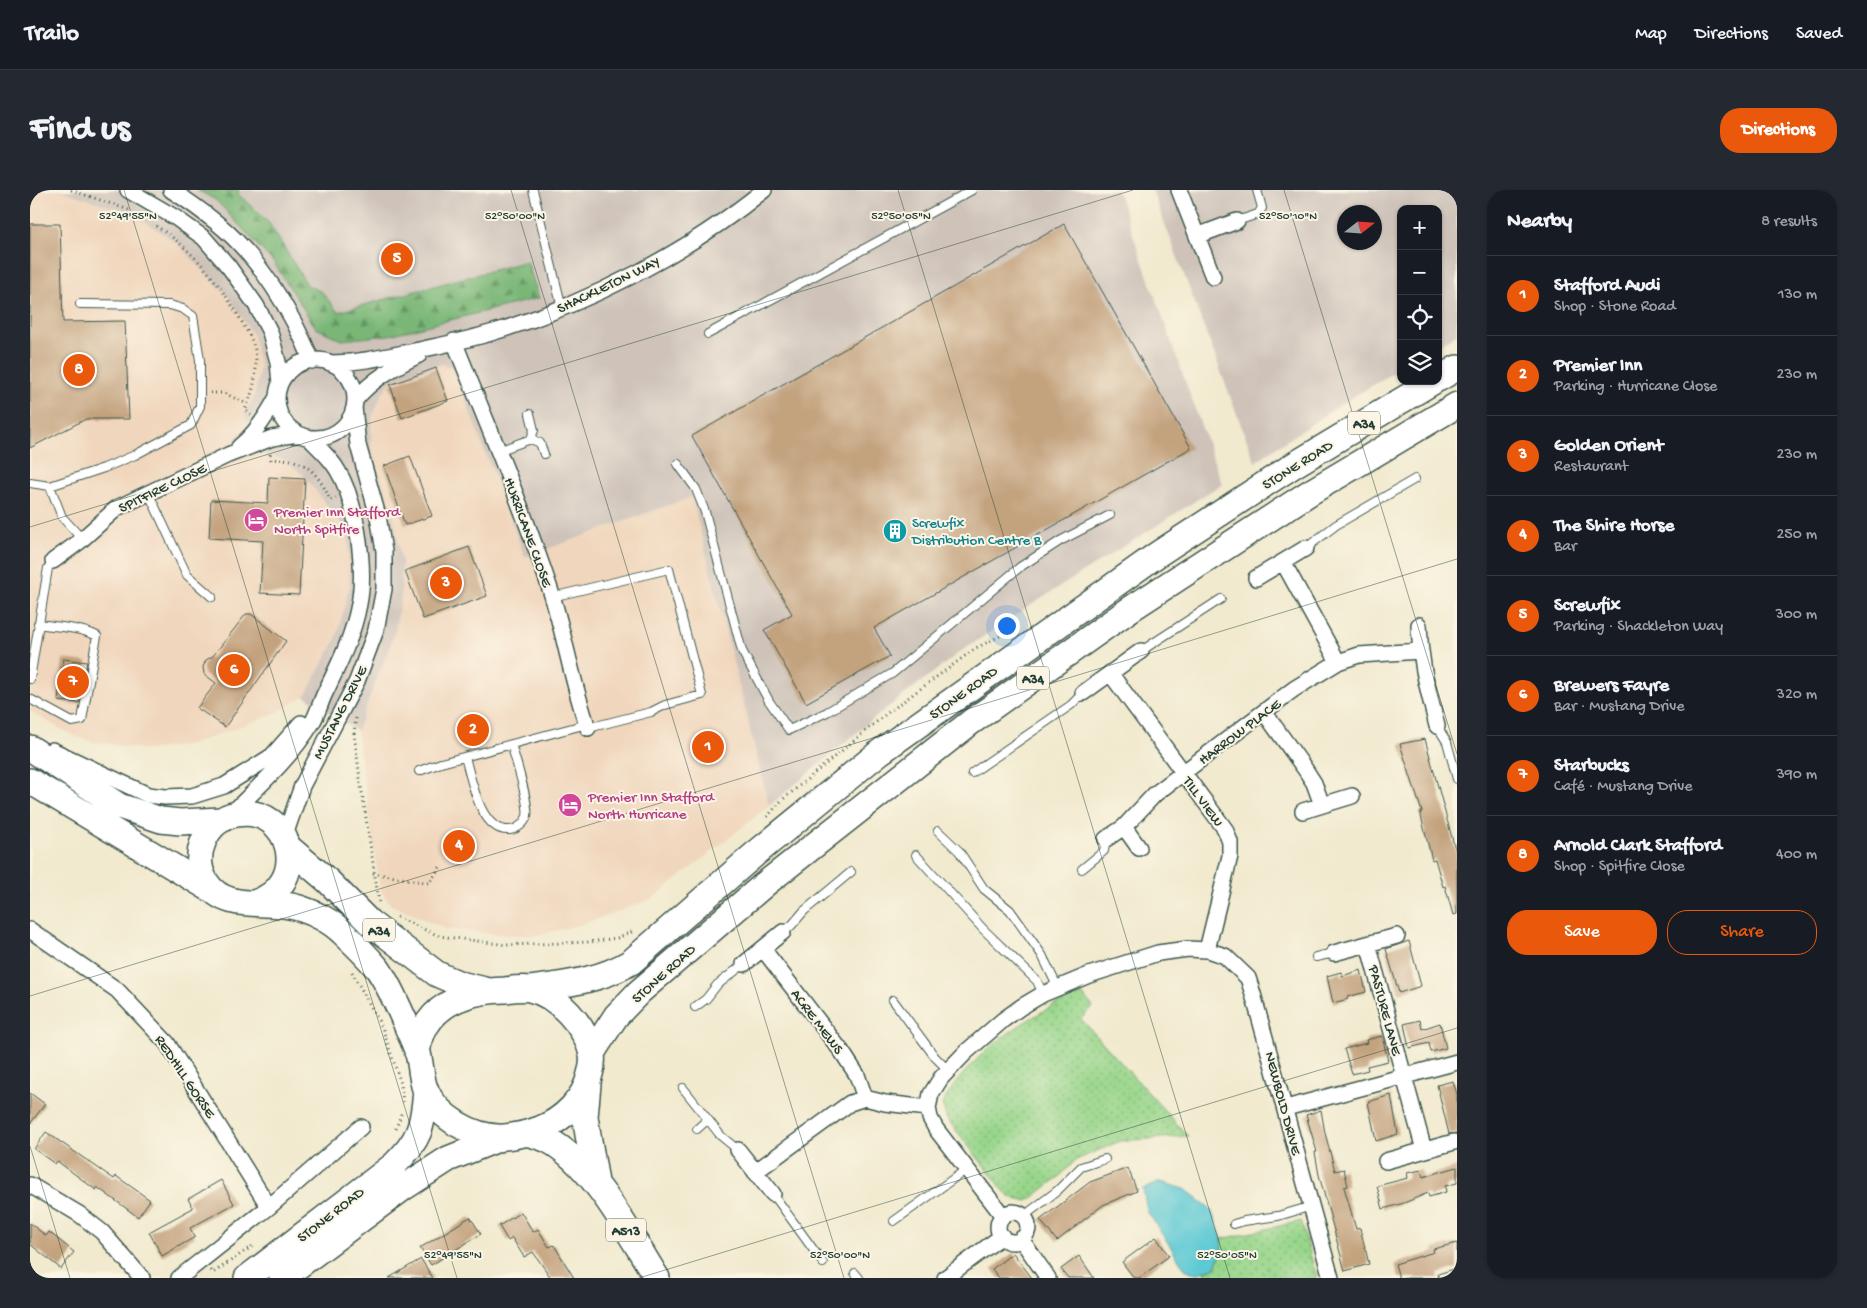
<!DOCTYPE html>
<html lang="en">
<head>
<meta charset="utf-8">
<style>
  body { margin:0; font-family:"Gochi Hand",sans-serif; background:#242831; color:#f1f3f6 }
  .controls { position:absolute; right:15px; top:15px; display:grid; overflow:hidden; border-radius:10px; box-shadow:0 1px 4px #0004 }
  .controls button { width:45px; height:45px; display:grid; place-items:center; padding:0; border:0; border-bottom:1px solid #363941; background:#171b24; color:#f1f3f6; font:25px sans-serif }
  .compass { position:absolute; left:1307px; top:15px; width:45px; height:45px; border-radius:50%; background:#171b24; box-shadow:0 1px 4px #0004; rotate:73deg }
  .you { position:absolute; left:976px; top:435px; width:18px; height:18px; margin:-12px; border:4px solid #fff; border-radius:50%; background:#1a73e8; box-shadow:0 0 0 8px #1a73e833 }
  .badge { display:grid; place-items:center; width:32px; height:32px; border-radius:50%; background:#ea580c; color:#fff; font-size:16px; font-weight:700 }
  .pin { position:absolute; translate:-50% -50%; border:2px solid #fff; box-shadow:0 1px 5px #0006 }
  .list { margin:0; padding:0; list-style:none }
  h2 { display:flex; justify-content:space-between; align-items:center; height:65px; margin:0; padding:0 20px; font-size:21px }
  h2 small { font-size:16px; font-weight:400; color:#9ea1a6 }
  .list li { display:grid; grid-template-columns:32px 1fr auto; gap:15px; align-items:center; box-sizing:border-box; height:80px; padding:0 20px; border-top:1px solid #363941 }
  .list b { display:block; font-size:19px; white-space:nowrap }
  .list p { margin:0; font-size:16px; white-space:nowrap; color:#9ea1a6 }
  .list em { font-size:16px; font-style:normal; color:#9ea1a6 }
  .actions { display:flex; gap:10px; padding:15px 20px }
  .actions a { flex:1; padding:11px 0; border:1px solid #ea580c; border-radius:20px; text-align:center; font-size:18px; color:#ea580c }
  .actions .main { background:#ea580c; color:#fff }
  .icon { flex:none; width:28px; height:28px; fill:none; stroke:currentColor; stroke-width:2; stroke-linecap:round; stroke-linejoin:round }
  .map { position:relative; flex:none; width:1427px; height:1088px; overflow:hidden; border-radius:20px }
  header { display:flex; align-items:center; gap:30px; box-sizing:border-box; height:70px; padding:0 25px; background:#171b24; border-bottom:1px solid #363941 }
  header strong { font-size:24px }
  nav { display:flex; gap:28px; margin-inline-start:auto; font-size:18px }
  .intro { display:flex; align-items:center; justify-content:space-between; box-sizing:border-box; height:120px; padding:0 30px }
  h1 { margin:0; font-size:35px }
  .button { padding:12px 22px; border-radius:20px; background:#ea580c; color:#fff; font-size:18px; font-weight:700 }
  main { display:flex; gap:30px; padding:0 30px }
  aside { flex:1; background:#171b24; border-radius:20px; box-shadow:0 1px 4px #0004 }
  .map>svg:first-child { display:block }
  .built { fill:#f0d6bc }
  .industrial { fill:#cec2b9; fill-rule:evenodd }
  .grass { fill:url(#grass-dots); stroke:#5c8a60 }
  .forest { fill:url(#forest-firs); stroke:#4c7a56 }
  .water { fill:#5cc9d4; stroke:#3e8384 }
  .building { fill:#c3a27e }
  .lines { fill:none; stroke-linecap:round; stroke-linejoin:round }
  .service-casing { stroke:#3e574b; stroke-width:10 }
  .minor-casing { stroke:#3e574b; stroke-width:18 }
  .trunk-casing { stroke:#3e574b; stroke-width:28 }
  .path { stroke:#3e574b; stroke-width:3; stroke-dasharray:1 4; stroke-linecap:butt }
  .service { stroke:#fff; stroke-width:8 }
  .minor { stroke:#fff; stroke-width:15 }
  .trunk { stroke:#fff; stroke-width:25 }
  .ticks { fill:none; stroke:#1f3d34; stroke-width:1; stroke-opacity:0.45 }
  .labels { text-anchor:middle; stroke-width:4; stroke-linejoin:round; paint-order:stroke }
  .shield { fill:#fcf5e5; stroke:#617469; stroke-width:1 }
  .shield-label { font-size:14px; font-weight:bold; fill:#1f3d34 }
  .street-label { font-size:15px; fill:#1f3d34; stroke:#fcf5e5 }
  .hotel-label { font-size:15px; fill:#b23c85; stroke:#fcf5e5; text-anchor:start }
  .culture-label { font-size:15px; fill:#0d838f; stroke:#fcf5e5; text-anchor:start }
  .ticks-label { font-size:12px; text-anchor:middle; fill:#1f3d34; stroke:#fcf5e5; stroke-width:4; stroke-linejoin:round; paint-order:stroke }
</style>
</head>
<body>
<header>
<strong>Trailo</strong>
<nav><a>Map</a><a>Directions</a><a>Saved</a></nav>
</header>
<div class="intro"><h1>Find us</h1><a class="button">Directions</a></div>
<main>
<div class="map">
<svg width="1427" height="1088" viewBox="0 0 1427 1088">
  <defs>
    <pattern id="grass-dots" width="8" height="8" patternUnits="userSpaceOnUse" patternTransform="scale(1.25)"><rect width="8" height="8" fill="#98d68b"/><path d="M2 2h.1M6 6h.1" fill="none" stroke="#7baf72" stroke-width="1.8" stroke-linecap="round"/></pattern>
    <pattern id="forest-firs" width="22" height="20" patternUnits="userSpaceOnUse" patternTransform="scale(1.25)"><rect width="22" height="20" fill="#7ab777"/><path d="M5 1l3.5 6h-7zM16 11l3.5 6h-7z" fill="#639662"/></pattern>
  </defs>
  <rect width="100%" height="100%" fill="#fcf5e5"/>
  <filter id="ink" filterUnits="userSpaceOnUse"><feTurbulence type="fractalNoise" baseFrequency=".02" numOctaves="2"/><feDisplacementMap in="SourceGraphic" scale="10" xChannelSelector="R" yChannelSelector="G"/><feConvolveMatrix kernelMatrix="1 2 1 2 8 2 1 2 1" color-interpolation-filters="sRGB"/></filter>
  <filter id="wash" filterUnits="userSpaceOnUse"><feTurbulence type="fractalNoise" baseFrequency=".0096" numOctaves="4" result="noise"/><feDisplacementMap in="SourceGraphic" scale="20" xChannelSelector="R" yChannelSelector="G"/><feGaussianBlur stdDeviation="1.12" result="paint"/><feColorMatrix in="noise" values="0 0 0 0 0 0 0 0 0 0 0 0 0 0 0 0 0 1.4 0 .05"/><feComposite in="paint" operator="in"/></filter>
  <g filter="url(#wash)">
    <rect width="100%" height="100%" fill="#f1eacf"/>
    <!-- built -->
    <path class="built" d="M0 0H29L102 23 147 53 198 106 223 145 230 175 224 208 214 223 253 269 273 285 318 342 320 395 306 449 275 506 246 523 160 555 117 560 64 552 46 547 0 522Z
      M412 174 423 178 495 367 662 307 739 616 622 709 556 733 509 745H474L416 739 361 715 350 699 327 541 347 491 371 408 372 372 361 316 341 262 342 228 352 204 361 192Z"/>
    <!-- industrial -->
    <path class="industrial" d="M29 0H1087L1192 294 998 417 930 462 853 521 739 616 662 307 495 367 423 178 412 174 361 192 352 204 342 228 341 262 361 316 372 372 371 408 364 445 327 541 275 506 306 449 320 395 318 342 273 285 253 269 229 264 214 223 224 208 230 176 223 145 198 106 147 53 102 23Z
      M1122 0H1427V144L1408 155V19H1371V178L1310 215 1225 272ZM1314 22H1344V52H1314Z"/>
    <!-- grass -->
    <path class="grass" d="M1050 802 1063 817 1051 829 1158 946 1090 951 1046 970 1029 987 998 1011 979 1007 917 929 912 914C944 859 995 829 1050 802Z
      M1271 1031 1287 1088H1180L1174 1082 1186 1077 1191 1064 1192 1049Z"/>
    <!-- forest -->
    <path class="forest" d="M167 0H209L208 4 239 33 277 95 292 102 308 122 497 71 509 108 359 145 312 150 286 138 244 73 186 10Z"/>
    <!-- water -->
    <path class="water" d="M1131 992 1155 999 1181 1019 1192 1049 1191 1064 1185 1077 1166 1084 1155 1079 1117 1021 1113 999Z"/>
    <g id="blocks">
      <!-- building -->
      <path class="building" d="M0 34H30L33 132 95 131 99 229H56L0 258Z
        M1034 34 1161 258 844 438 860 466 776 513 734 440 762 424 662 246Z
        M406 178 418 211 372 228 360 195Z
        M380 266 402 326 375 335 354 276Z
        M239 287 275 289 269 405 230 403 233 351 179 348 181 310 238 313Z
        M439 357 457 406 393 429 375 381Z
        M216 424H221L256 451 195 537 167 518 186 493 174 484 173 477 176 470 183 466Z
        M33 469 57 472 49 513 28 511Z
        M1395 549 1427 666V724L1423 725 1415 696 1413 697 1405 669 1402 670 1390 622H1392L1370 554Z
        M1379 751 1391 796 1369 803 1356 759Z
        M1331 780 1336 802 1317 807 1318 809 1303 813 1297 786 1311 782 1312 786Z
        M1390 830 1392 839 1410 833 1416 858 1401 862 1399 853 1379 858 1374 834Z
        M1352 846 1358 871 1337 876 1338 880 1322 884 1314 859 1337 853 1336 850Z
        M1423 891 1427 904V943L1419 944 1407 895Z
        M0 903 15 914 0 934Z
        M1361 905 1368 944 1346 951 1338 912Z
        M1291 920 1295 943 1305 981 1314 979 1318 996 1314 997 1326 1039 1330 1038 1339 1074 1315 1081 1289 985 1285 962H1287L1276 925Z
        M16 942 84 989 86 986 120 1010 108 1027 67 997 66 1000 27 971 25 974 4 959Z
        M1427 977V993L1415 996 1416 1002 1399 1007 1398 1003 1374 1013 1353 1019 1347 996 1378 988 1377 983 1391 980 1393 987Z
        M1098 978 1107 1001 1073 1015 1027 1051 1010 1030 1060 992Z
        M191 990 204 1014 160 1038 165 1047 132 1066 119 1042 163 1018 158 1009Z
        M491 1022 503 1042 508 1039 519 1057 524 1055 544 1088H521L503 1062 494 1067 482 1048 478 1051 469 1036Z
        M440 1027 451 1044 401 1075 390 1058Z
        M0 1033 16 1046 19 1042 44 1062 31 1079 0 1054Z
        M1126 1047 1139 1066 1109 1088H1104L1092 1072Z
        M1427 1053V1078L1408 1084 1409 1088H1369L1365 1074 1404 1062 1403 1059Z
        M983 1063 1002 1088H969L962 1079Z
        M1049 1066 1064 1088H1038L1031 1079Z
        M391 1069 403 1088H359Z"/>
    </g>
  </g>
  <g filter="url(#ink)">
    <use href="#blocks" fill-opacity="0" stroke="#3e574b" stroke-width="1"/>
    <g class="lines">
      <!-- service casing -->
      <g class="service-casing">
        <path id="service" d="M503 0 532 118
          M1207 31 1228 24 1232 18 1227 0
          M50 114 140 115 153 119 163 126 170 170V216L161 235 105 265 74 278 20 296 32 327 52 349
          M678 144 942 0
          M500 224 504 240 501 249
          M468 261 501 249 510 253 514 264
          M648 274 666 299 675 322 712 461 739 511 759 540 797 522 863 483 990 377 1030 351 1080 325
          M0 293 20 296
          M119 304 157 385 182 407
          M1276 358 1306 335 1385 289
          M522 407 639 379 672 505 635 515 621 522 558 538
          M1111 461 1191 409
          M0 489 18 378 23 371
          M0 509 42 532 52 530 67 446C49 437 27 437 8 434
          M1407 536 1417 552 1427 589
          M435 567C441 587 450 643 480 640 488 639 495 633 497 626 500 614 485 568 481 554
          M389 581 411 573 557 534
          M942 583 1041 515 1053 503
          M908 641 929 661 954 699 980 720 1012 765 1028 798
          M886 665 953 739 1007 791 1013 804
          M1052 679 1074 661 1076 649
          M753 742 762 735 774 721 821 682
          M1286 767 1304 763
          M863 810 905 867 918 880
          M665 817 676 809 687 795 714 774
          M653 898 691 946 708 960
          M667 939 677 930
          M743 1004 793 1073
          M994 1026 1027 1001 1051 977 1075 969
          M864 1031 937 979
          M1204 1034 1214 1031 1248 1026 1282 1016
          M825 1083 829 1088"/>
      </g>
      <!-- minor casing -->
      <g class="minor-casing">
        <path id="minor" d="M98 0 146 28 174 48 199 77 226 115 240 142 248 172 250 194
          M141 0C157 10 172 21 187 33 229 67 262 122 282 171
          M1149 0 1183 87
          M1167 46 1207 31
          M424 151C457 234 492 315 520 399 535 445 542 493 558 538
          M247 209a39 39 0 1 1 78 0a39 39 0 1 1-78 0Z
          M300 173C332 173 362 165 394 159 417 154 441 149 464 142 558 114 658 62 734 0
          M325 210C343 189 364 177 389 165
          M209 257C226 243 237 226 247 207
          M23 371 49 352 87 318 198 265 242 248 261 245H272
          M1253 372 1308 472
          M1226 388 1276 358
          M1389 435C1390 473 1398 499 1407 536
          M1080 483 1195 639 1200 652V666L1177 760
          M1053 503 1111 461
          M1234 522 1275 579 1284 593 1292 615
          M22 560 118 605 135 607 162 606 194 596 242 566 271 533
          M1273 621 1322 606
          M199 626C228 597 260 569 282 533 287 525 290 514 294 505 308 476 323 447 329 414 336 378 327 313 308 281 301 268 289 258 278 247
          M1094 637 1109 658
          M254 648 272 596 327 491 346 440 354 399V361L348 326 328 255 324 217
          M1076 649 1094 637 1125 604 1264 499 1308 472 1329 465 1390 461
          M0 740 87 800 137 853 239 1017
          M1338 754 1394 960
          M733 759 812 862 827 885 835 908 855 913 898 918
          M1304 763 1367 746
          M714 774 753 742
          M1256 918 1427 872
          M708 960 743 1004
          M1356 971 1424 952
          M725 982 820 913 835 908
          M0 995 49 1024 72 1042 112 1088
          M968 1037a15 15 0 1 1 30 0a15 15 0 1 1-30 0Z
          M973 1026 906 939 900 928 898 918 901 904 911 888 936 862 973 830 991 817 1013 804 1059 785 1128 763 1158 759 1177 760 1195 766 1218 788 1223 804 1301 1088
          M991 1049 1018 1088
          M149 1088 239 1017 331 937
          M915 1088 972 1046"/>
      </g>
      <!-- trunk casing -->
      <g class="trunk-casing">
        <path id="trunk" d="M1408 189 1427 178
          M0 558 89 616 131 630 150 632 191 630
          M0 591 182 700
          M258 657 298 691 339 732 407 784 430 794 455 800
          M224 713C282 695 262 615 207 624 176 629 160 666 176 692 197 725 241 707 272 719 285 723 302 732 312 742 324 753 337 766 348 779 359 795 368 816 376 834 380 844 385 854 388 863 391 875 391 887 395 899 407 927 444 949 475 947 486 946 499 943 510 939 533 930 555 909 560 884 562 878 563 871 562 864 556 837 528 805 500 799 493 798 483 799 475 800 433 801 394 816 387 862
          M500 799C536 794 569 791 601 772L725 664 850 562 1128 364 1264 275 1404 191
          M562 863 586 826 609 802 735 694 941 532 1099 420 1279 303 1427 215
          M558 894 555 927 566 992
          M496 943C503 945 511 947 518 950 563 974 600 1045 627 1088
          M217 1088 364 975C390 950 393 936 396 900
          M252 1088 373 998 418 969 473 947"/>
      </g>
      <!-- path -->
      <path class="path" d="M41 0 99 20
        M126 36C163 59 191 95 212 132 217 141 223 151 225 160 228 181 224 201 215 220L221 225
        M180 203H194L217 214
        M240 264 241 270C272 265 289 283 300 310L306 308
        M326 528 324 543 331 596 349 712
        M737 627 751 611 856 524 946 458 988 437
        M343 683 399 693 410 677
        M367 727 409 746 477 755 560 752 587 748 604 741
        M322 782 352 837 371 894 373 912
        M366 939 372 921
        M181 1080 183 1083 224 1055"/>
      <!-- service -->
      <use href="#service" class="service"/>
      <!-- minor -->
      <use href="#minor" class="minor"/>
      <!-- trunk -->
      <use href="#trunk" class="trunk"/>
    </g>
  </g>
  <!-- ticks -->
  <path class="ticks" d="M94 0 427 1088M481 0 814 1088M868 0 1200 1088M1254 0 1427 564M0 337 1103 0M0 806 1427 369M0 956 40 1088M609 1088 1427 838"/>
  <!-- icons -->
  <defs>
    <g id="hotel-disc" transform="scale(1.25)"><circle r="9.5" fill="#d1479c" stroke="#fcf5e5"/><path d="M-6-4.5h1.5V1H6V5H4.5V3h-9V5H-6ZM-4 0a1.8 1.8 0 1 1 3.6 0ZM.5 0V-2.5h3Q6-2.5 6 0Z" fill="#fff"/></g>
    <g id="building-disc" transform="scale(1.25)"><circle r="9.5" fill="#0f9aa8" stroke="#fcf5e5"/><path d="M-4-6H4V6H1V3H-1V6H-4ZM-2.5-4.3h1.7v1.8h-1.7ZM.8-4.3h1.7v1.8H.8ZM-2.5-1h1.7V.8h-1.7ZM.8-1h1.7V.8H.8Z" fill="#fff"/></g>
  </defs>
  <g fill-rule="evenodd">
    <use href="#hotel-disc" x="226" y="330"/>
    <use href="#building-disc" x="865" y="341"/>
    <use href="#hotel-disc" x="540" y="615"/>
  </g>
  <g class="labels">
    <!-- shield labels -->
    <g class="shield">
      <rect x="1318" y="221.5" width="32" height="23" rx="4"/>
      <rect x="987" y="476.5" width="32" height="23" rx="4"/>
      <rect x="333" y="728.5" width="32" height="23" rx="4"/>
      <rect x="576" y="1028.5" width="40" height="23" rx="4"/>
    </g>
    <g class="shield-label">
      <text x="1334" y="238">A34</text>
      <text x="1003" y="493">A34</text>
      <text x="349" y="745">A34</text>
      <text x="596" y="1045">A513</text>
    </g>
    <!-- street labels -->
    <g class="street-label">
      <text transform="translate(578 94) rotate(-26)" y="5">SHACKLETON WAY</text>
      <text transform="translate(1267 274) rotate(-32)" y="5">STONE ROAD</text>
      <text transform="translate(132 297) rotate(-26)" y="5">SPITFIRE CLOSE</text>
      <text transform="translate(499 342) rotate(70)" y="5">HURRICANE CLOSE</text>
      <text transform="translate(933 502) rotate(-36)" y="5">STONE ROAD</text>
      <text transform="translate(309 522) rotate(-63)" y="5">MUSTANG DRIVE</text>
      <text transform="translate(1209 541) rotate(-37)" y="5">HARROW PLACE</text>
      <text transform="translate(1174 611) rotate(54)" y="5">TILL VIEW</text>
      <text transform="translate(633 783) rotate(-42)" y="5">STONE ROAD</text>
      <text transform="translate(1356 820) rotate(75)" y="5">PASTURE LANE</text>
      <text transform="translate(788 831) rotate(53)" y="5">ACRE MEWS</text>
      <text transform="translate(156 886) rotate(56)" y="5">REDHILL GORSE</text>
      <text transform="translate(1254 913) rotate(75)" y="5">NEWBOLD DRIVE</text>
      <text transform="translate(300 1024) rotate(-38)" y="5">STONE ROAD</text>
    </g>
    <!-- hotel labels -->
    <g class="hotel-label">
      <text x="244" y="326">Premier Inn Stafford<tspan x="244" dy="17">North Spitfire</tspan></text>
      <text x="558" y="611">Premier Inn Stafford<tspan x="558" dy="17">North Hurricane</tspan></text>
    </g>
    <!-- culture labels -->
    <g class="culture-label">
      <text x="882" y="337">Screwfix<tspan x="882" dy="17">Distribution Centre B</tspan></text>
    </g>
  </g>
  <g class="ticks-label">
    <text x="98" y="29">52°49'55"N</text>
    <text x="485" y="29">52°50'00"N</text>
    <text x="871" y="29">52°50'05"N</text>
    <text x="1258" y="29">52°50'10"N</text>
    <text x="423" y="1068">52°49'55"N</text>
    <text x="810" y="1068">52°50'00"N</text>
    <text x="1197" y="1068">52°50'05"N</text>
  </g>
</svg>
<div class="controls">
<button>+</button>
<button>−</button>
<button><svg class="icon" aria-label="locate" viewBox="0 0 24 24"><circle cx="12" cy="12" r="6"/><path d="M12 2v4M12 18v4M2 12h4M18 12h4"/></svg></button>
<button><svg class="icon" aria-label="layers" viewBox="0 0 24 24"><path d="M12 4l9 5-9 5-9-5zM3 14l9 5 9-5"/></svg></button>
</div>
<svg class="compass" viewBox="-18 -18 36 36"><path d="M0-13l5 13h-10z" fill="#e53935"/><path d="M0 13l5-13h-10z" fill="#9ea1a6"/></svg>
<div class="you"></div>
<div class="pin badge" style="left:678px;top:557px">1</div>
<div class="pin badge" style="left:443px;top:540px">2</div>
<div class="pin badge" style="left:416px;top:393px">3</div>
<div class="pin badge" style="left:429px;top:656px">4</div>
<div class="pin badge" style="left:367px;top:69px">5</div>
<div class="pin badge" style="left:204px;top:480px">6</div>
<div class="pin badge" style="left:43px;top:492px">7</div>
<div class="pin badge" style="left:49px;top:180px">8</div>
</div>
<aside>
<h2>Nearby<small>8 results</small></h2>
<ul class="list">
<li><span class="badge">1</span><div><b>Stafford Audi</b><p>Shop · Stone Road</p></div><em>130 m</em></li>
<li><span class="badge">2</span><div><b>Premier Inn</b><p>Parking · Hurricane Close</p></div><em>230 m</em></li>
<li><span class="badge">3</span><div><b>Golden Orient</b><p>Restaurant</p></div><em>230 m</em></li>
<li><span class="badge">4</span><div><b>The Shire Horse</b><p>Bar</p></div><em>250 m</em></li>
<li><span class="badge">5</span><div><b>Screwfix</b><p>Parking · Shackleton Way</p></div><em>300 m</em></li>
<li><span class="badge">6</span><div><b>Brewers Fayre</b><p>Bar · Mustang Drive</p></div><em>320 m</em></li>
<li><span class="badge">7</span><div><b>Starbucks</b><p>Café · Mustang Drive</p></div><em>390 m</em></li>
<li><span class="badge">8</span><div><b>Arnold Clark Stafford</b><p>Shop · Spitfire Close</p></div><em>400 m</em></li>
</ul>
<div class="actions"><a class="main">Save</a><a>Share</a></div>
</aside>
</main>
</body>
</html>
